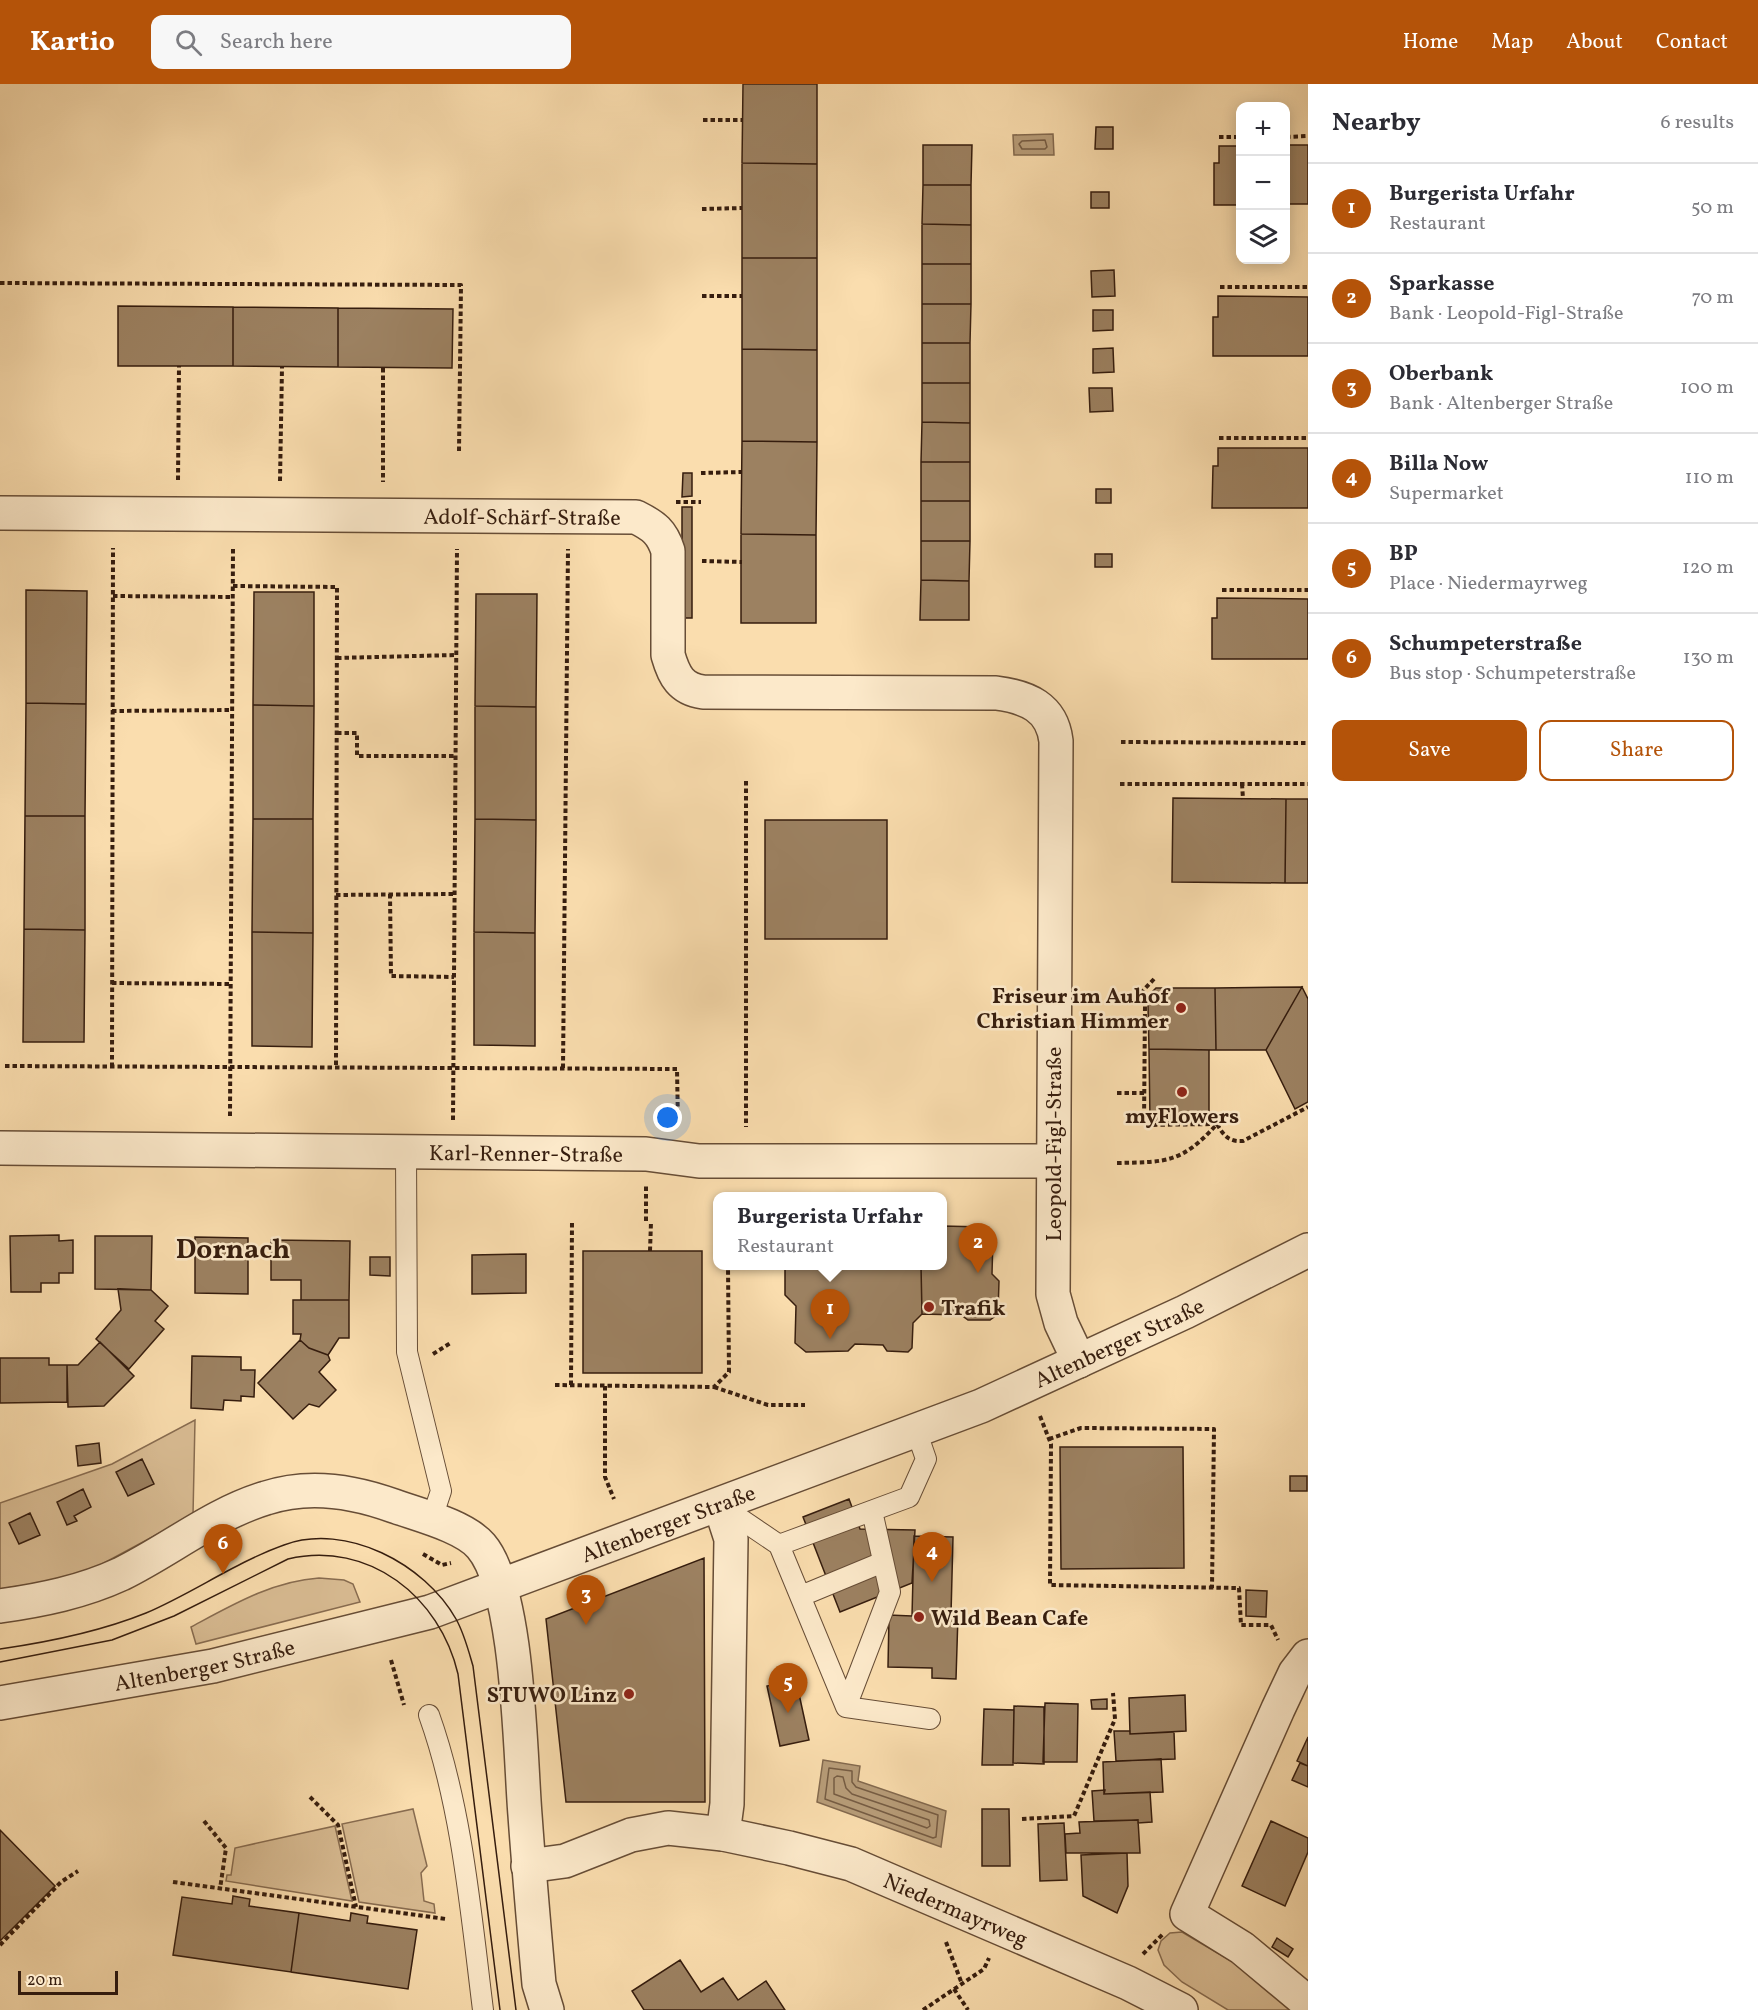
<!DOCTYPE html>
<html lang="en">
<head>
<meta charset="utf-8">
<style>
  body { margin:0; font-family:Vollkorn,serif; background:#f7f7f7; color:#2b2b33 }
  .controls { position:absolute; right:18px; top:18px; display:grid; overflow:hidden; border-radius:12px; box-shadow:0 3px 15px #0003 }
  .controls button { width:54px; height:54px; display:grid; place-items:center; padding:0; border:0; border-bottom:2px solid #e1e1e2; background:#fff; color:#2b2b33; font:30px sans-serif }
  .scale { position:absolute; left:18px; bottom:15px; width:100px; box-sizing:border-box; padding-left:6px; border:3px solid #361d0e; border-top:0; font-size:16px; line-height:21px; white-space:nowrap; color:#361d0e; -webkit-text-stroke:4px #fce9ca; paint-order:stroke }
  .you { position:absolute; left:668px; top:1034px; width:21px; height:21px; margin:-15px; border:4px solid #fff; border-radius:50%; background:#1a73e8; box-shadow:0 0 0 9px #1a73e833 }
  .badge { display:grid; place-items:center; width:39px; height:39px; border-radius:50%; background:#b45309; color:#fff; font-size:20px; font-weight:700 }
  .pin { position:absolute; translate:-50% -50px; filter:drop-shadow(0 2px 3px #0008) }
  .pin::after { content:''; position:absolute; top:32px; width:21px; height:18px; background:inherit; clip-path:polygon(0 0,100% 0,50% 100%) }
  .popup { position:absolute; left:713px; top:1108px; width:234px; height:78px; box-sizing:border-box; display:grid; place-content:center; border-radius:12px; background:#fff; filter:drop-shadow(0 2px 4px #0005); font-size:20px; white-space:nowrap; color:#7c7c81 }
  .popup b { font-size:22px; color:#2b2b33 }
  .popup::after { content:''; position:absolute; left:50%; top:100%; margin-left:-12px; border:12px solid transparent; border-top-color:#fff }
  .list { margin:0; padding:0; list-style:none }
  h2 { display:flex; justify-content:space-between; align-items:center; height:78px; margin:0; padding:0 24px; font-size:26px }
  h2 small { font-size:20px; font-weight:400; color:#7c7c81 }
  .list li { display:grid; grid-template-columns:39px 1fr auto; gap:18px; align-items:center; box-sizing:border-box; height:90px; padding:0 24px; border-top:2px solid #e1e1e2 }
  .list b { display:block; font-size:22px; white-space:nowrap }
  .list p { margin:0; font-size:20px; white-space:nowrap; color:#7c7c81 }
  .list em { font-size:20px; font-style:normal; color:#7c7c81 }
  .actions { display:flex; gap:12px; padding:18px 24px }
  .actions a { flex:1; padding:14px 0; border:2px solid #b45309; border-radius:12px; text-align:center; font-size:21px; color:#b45309 }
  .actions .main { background:#b45309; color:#fff }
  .icon { flex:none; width:33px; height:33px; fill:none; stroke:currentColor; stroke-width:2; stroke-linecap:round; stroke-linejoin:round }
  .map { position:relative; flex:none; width:1308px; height:1926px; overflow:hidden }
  header { display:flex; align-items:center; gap:36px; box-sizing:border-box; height:84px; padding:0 30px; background:#b45309; color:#fff }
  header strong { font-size:28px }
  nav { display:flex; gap:33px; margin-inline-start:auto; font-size:21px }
  .search { width:420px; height:54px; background:#f7f7f7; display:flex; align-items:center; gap:15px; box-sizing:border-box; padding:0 21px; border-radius:12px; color:#7c7c81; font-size:22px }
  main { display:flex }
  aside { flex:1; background:#fff }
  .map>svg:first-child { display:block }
  .green { fill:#d9bc93; stroke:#886c50; stroke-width:1.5 }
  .water { fill:#b79c78; stroke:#83694e; stroke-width:1.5 }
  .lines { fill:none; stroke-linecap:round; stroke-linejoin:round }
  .shore { stroke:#765c43; stroke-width:1.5 }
  .building { fill:#9c8161; stroke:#361d0e; stroke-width:1.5 }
  .service-casing { stroke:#674d36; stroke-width:22 }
  .minor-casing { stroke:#674d36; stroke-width:36 }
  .tertiary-casing { stroke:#674d36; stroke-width:36 }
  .path { stroke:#361d0e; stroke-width:4; stroke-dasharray:4.5 3; stroke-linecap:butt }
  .service { stroke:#fce9ca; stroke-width:20 }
  .minor { stroke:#fce9ca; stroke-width:33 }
  .tertiary { stroke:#fce9ca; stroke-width:33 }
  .tram { stroke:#361d0e; stroke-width:1.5 }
  .poi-dot { fill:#8f2418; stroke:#fce9ca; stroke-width:2 }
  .labels { text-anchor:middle; stroke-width:5; stroke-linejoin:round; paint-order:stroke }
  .street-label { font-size:22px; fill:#361d0e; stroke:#fce9ca }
  .poi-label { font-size:22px; font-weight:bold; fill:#361d0e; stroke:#fce9ca; text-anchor:end }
  .district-label { font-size:28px; font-weight:bold; fill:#361d0e; stroke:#fce9ca }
</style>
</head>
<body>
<header>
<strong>Kartio</strong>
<div class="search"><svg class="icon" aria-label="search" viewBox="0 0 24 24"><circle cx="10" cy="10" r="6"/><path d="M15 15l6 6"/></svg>Search here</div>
<nav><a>Home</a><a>Map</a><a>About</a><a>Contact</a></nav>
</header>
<main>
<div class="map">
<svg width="1308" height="1926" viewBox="0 0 1308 1926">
  <rect width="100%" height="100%" fill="#faddae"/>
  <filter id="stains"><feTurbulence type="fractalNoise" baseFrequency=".00333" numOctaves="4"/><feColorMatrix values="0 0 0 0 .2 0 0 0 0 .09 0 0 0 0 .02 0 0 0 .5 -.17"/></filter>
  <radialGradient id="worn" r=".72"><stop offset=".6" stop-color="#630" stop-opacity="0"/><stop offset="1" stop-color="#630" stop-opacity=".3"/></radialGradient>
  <!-- green -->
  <path class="green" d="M195 1336 193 1431 91 1486 53 1497 0 1505V1419L112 1380Z
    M319 1494 344 1496 353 1500 360 1518 196 1560 191 1543C232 1521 273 1497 319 1494Z
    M413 1725 427 1782 421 1789 424 1817 434 1820 435 1829 359 1818 342 1740Z
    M335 1742 352 1817 226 1797 227 1791H231L235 1764Z
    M1182 1848 1243 1884 1297 1926H1228L1182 1898 1164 1881 1158 1866 1161 1857 1170 1849Z"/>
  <!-- water -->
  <path class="water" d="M1053 50 1054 71H1014L1013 51Z
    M823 1676 860 1682 858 1697 946 1727 941 1763 817 1718Z"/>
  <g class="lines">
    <!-- shore -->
    <path class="shore" d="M1022 57 1045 56 1047 63 1045 65H1022L1019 60Z
      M829 1684 852 1687V1698L856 1703 938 1731 936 1753 933 1754 825 1715Z
      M837 1692 843 1693 846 1704 852 1710 929 1736 930 1742 927 1744 834 1710V1694Z"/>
  </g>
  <!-- building -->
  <path class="building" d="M743 0H817V80L742 79Z
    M1096 43H1113V65H1095Z
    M923 61H972L971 101H923Z
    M1286 61H1308V120H1286Z
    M1219 62H1240V121H1214V79H1219Z
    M742 79 817 80V174H742Z
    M923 101H971V141L922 140Z
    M1091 108H1109V124H1091Z
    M922 140 971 141V180H922Z
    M742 174H817V266L742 265Z
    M922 180H971V220H922Z
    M1114 186 1115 212 1092 213 1091 187Z
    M1218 212 1308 213V272H1213V233H1218Z
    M922 220H971L970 259H922Z
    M118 222 233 223V282H118Z
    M233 223 338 224V283L233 282Z
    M338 224 453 225 452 284 338 283Z
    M1093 226H1113V246L1093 247Z
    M922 259H970V299H922Z
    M1113 264 1114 288 1093 289V265Z
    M742 265 817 266V358L742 357Z
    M922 299H970V339L922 338Z
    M1089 304H1112L1113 327 1090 328Z
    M922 338 970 339V378H921Z
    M742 357 817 358 816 451 741 450Z
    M1218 364H1308V424H1212L1213 382H1218Z
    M921 378H970V417H921Z
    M683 389H692V412L682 413Z
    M1096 405H1111V419H1096Z
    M921 417H970V457H921Z
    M682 423H692V534H682Z
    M741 450 816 451V539H741Z
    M921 457H970L969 497 921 496Z
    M1095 470H1112V483H1095Z
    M921 496 969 497V536H920Z
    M26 506 87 507 86 620 26 619Z
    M254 508H314V622L253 621Z
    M476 510H537L536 623 475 622Z
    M1217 514 1308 515V575H1212V534H1217Z
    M26 619 86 620 85 732H25Z
    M253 621 314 622 313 735H253Z
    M475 622 536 623V736L475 735Z
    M1173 714 1286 715 1285 799 1172 798Z
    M1286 715H1308V799H1285Z
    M25 732H85V846L24 845Z
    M253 735H313V849L252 848Z
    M475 735 536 736 535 849 474 848Z
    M765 736H887V855H765Z
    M24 845 85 846 84 958H23Z
    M252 848 313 849 312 963 252 962Z
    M474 848 535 849V962L474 961Z
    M1302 903 1308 915V1018L1295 1025 1266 966Z
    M1302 903 1266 966H1216L1215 904Z
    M1156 904H1215L1216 966 1149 965 1148 921 1144 916Z
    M1149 965 1209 966V1037H1150Z
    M942 1142 984 1143 993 1153 992 1190 999 1197 998 1230 990 1236H968L961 1231 922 1230 921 1182H942Z
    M59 1151V1157L73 1156V1189H59V1199H41V1208H11L10 1152Z
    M95 1152H152L151 1206 95 1205Z
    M195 1153 248 1154V1210L195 1209Z
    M271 1156 350 1157 349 1216H301V1196H271Z
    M583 1167H702V1289H583Z
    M526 1170V1209L472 1210V1171Z
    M370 1173H390V1192L370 1191Z
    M785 1182H921L922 1230 913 1239 912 1264 908 1268 887 1267 883 1261 855 1260 848 1267 806 1268 795 1259 796 1222 785 1211Z
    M118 1205 151 1206 168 1222 155 1237 164 1245 129 1285 96 1255 121 1226Z
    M293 1216H349V1254H339L328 1271 309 1264 300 1256 301 1250H293Z
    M300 1256 309 1264 328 1271 330 1276 319 1288 336 1306 319 1323 309 1320 293 1335 258 1299Z
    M100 1258 134 1292 104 1322 68 1323 67 1281H78Z
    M192 1272 241 1273V1286H255L254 1313 241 1312V1317L224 1316 223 1326 191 1324Z
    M0 1274H49V1281H67V1318L0 1319Z
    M99 1359 101 1379 78 1382 76 1362Z
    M1060 1363H1183L1184 1484 1061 1485Z
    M142 1375 154 1400 128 1412 116 1388Z
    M1290 1392H1307V1407H1290Z
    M83 1405 91 1423 74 1432 77 1437 67 1441 57 1418Z
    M849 1415 860 1445 915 1446 912 1499 840 1528 803 1433Z
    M30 1429 40 1451 19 1460 9 1439Z
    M914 1452 953 1453 951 1531H958L956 1595 932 1594V1584L888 1583 889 1531 912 1532Z
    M704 1474 705 1718H566L546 1535Z
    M1246 1506 1267 1507 1266 1533 1246 1532Z
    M796 1596 809 1656 780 1662 767 1602Z
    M1185 1611 1186 1647 1130 1650 1129 1614Z
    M1107 1615V1625H1092L1091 1616Z
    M1045 1619 1078 1620 1077 1678H1043Z
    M1014 1622 1044 1623V1680L1013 1679Z
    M984 1625 1014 1626 1013 1681H982Z
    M1114 1647H1130V1650L1174 1648 1175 1675 1116 1677Z
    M1308 1653V1682L1297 1677Z
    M1161 1675 1163 1708 1104 1710 1103 1678Z
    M1300 1679 1308 1682V1703L1292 1696Z
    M1105 1706 1104 1710 1150 1708 1152 1738 1138 1739V1736L1094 1737 1092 1707Z
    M982 1725H1009L1010 1782H982Z
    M1138 1736 1140 1769H1066L1065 1750 1080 1749 1079 1738Z
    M1271 1737 1308 1754V1768L1285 1822 1242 1802Z
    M1064 1739 1067 1796 1040 1797 1038 1740Z
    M0 1746 55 1802 0 1857Z
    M1127 1769 1128 1802 1117 1829 1083 1812 1081 1771Z
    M233 1812 250 1815 249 1822 299 1829 291 1888 173 1871 182 1813 232 1820Z
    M299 1829 350 1837 351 1829 368 1832 367 1839 417 1846 408 1905 291 1888Z
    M1277 1854 1293 1865 1288 1873 1272 1863Z
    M680 1876 701 1908 723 1894 738 1916 766 1897 785 1926H644L632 1907Z"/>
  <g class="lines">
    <!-- service casing -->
    <g class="service-casing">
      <path id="service" d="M406 1068 407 1268 441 1407 434 1428 425 1433
        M720 1421 779 1461 909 1413 926 1375 916 1346
        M779 1461 846 1623 930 1635
        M801 1512 883 1478
        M846 1623 890 1508 872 1427
        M429 1631C462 1723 471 1830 483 1926"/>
    </g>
    <!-- minor casing -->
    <g class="minor-casing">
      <g id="minor">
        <path id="s1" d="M0 429 636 433C654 442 662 448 668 467V571C674 592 681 605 703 608L996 609C1027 613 1052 623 1056 657L1053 1210 1061 1239 1079 1277"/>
        <path id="s2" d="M0 1064 646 1070 699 1077H1053"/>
        <path d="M720 1421 731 1455 727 1720 723 1750"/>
        <path d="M0 1522C42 1516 82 1508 121 1490 170 1466 213 1430 266 1414 308 1400 353 1407 394 1422 419 1431 464 1442 481 1462 519 1506 520 1670 525 1731 529 1787 534 1844 539 1900L547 1926"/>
        <path d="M1308 1572 1295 1589 1278 1625 1187 1830 1242 1864 1308 1919"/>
        <path id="s3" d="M528 1782 565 1777 631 1751 668 1744 723 1750 789 1764 851 1780 1128 1899 1181 1926"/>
      </g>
    </g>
    <!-- tertiary casing -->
    <g class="tertiary-casing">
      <g id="tertiary">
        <path id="s4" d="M0 1619 213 1582 430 1528 981 1322 1185 1228 1308 1166"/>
      </g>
    </g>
    <!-- path -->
    <path class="path" d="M703 36H743
      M1219 53H1240
      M1286 53 1308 52
      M702 125 742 124
      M0 199 461 201 459 367
      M1220 203H1308
      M702 212H742
      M383 284V398
      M1219 354H1308
      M701 389 742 388
      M178 396 179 282
      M280 397 282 283
      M676 418H701
      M702 477 742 478
      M233 502 337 503 336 984
      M1222 506H1308
      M113 512 233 513
      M337 574 456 571
      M112 627 232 626
      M337 649H357V672H456
      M1121 658 1308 659
      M746 697V1043
      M1120 700H1308
      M1242 700 1243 715
      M390 810 391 892 454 893
      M336 811 455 810
      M1154 895 1137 913 1145 921 1144 1041 1217 1040
      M112 899 230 900
      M5 982 677 985 678 1040
      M112 983 113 464
      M563 984 568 465
      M1117 1009H1144
      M230 1032 233 464
      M453 1036 457 465
      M1117 1079C1167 1078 1182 1079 1217 1040 1224 1052 1229 1058 1243 1057L1308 1023
      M646 1137V1102
      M650 1167 651 1138
      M433 1270 452 1258
      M555 1301 714 1303 729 1288 728 1182
      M571 1301 572 1138
      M605 1302V1393L614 1415
      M714 1303 768 1321H805
      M1040 1332 1051 1360 1050 1501 1239 1504 1241 1541H1271L1278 1556
      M1049 1355 1081 1344 1214 1345 1212 1504
      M423 1470 442 1481 451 1479
      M391 1576 404 1621
      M310 1713 338 1741 356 1823
      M1022 1735 1074 1732 1115 1635 1113 1609
      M204 1737 226 1764 220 1805
      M173 1798 446 1835
      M946 1858 962 1900
      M0 1861 61 1798 78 1787
      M1143 1870 1163 1850
      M954 1905 968 1926
      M923 1926 984 1885 989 1874"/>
    <!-- service -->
    <use href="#service" class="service"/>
    <!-- minor -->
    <use href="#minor" class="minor"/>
    <!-- tertiary -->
    <use href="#tertiary" class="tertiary"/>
    <!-- tram -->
    <path class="tram" d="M0 1565C49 1558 99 1548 146 1529 193 1509 236 1478 284 1461 346 1438 425 1480 456 1535 464 1549 468 1565 473 1582L516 1926
      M0 1578 112 1556 174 1532 288 1475C369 1456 440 1513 458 1590L500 1926"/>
  </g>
  <!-- markers -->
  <g class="poi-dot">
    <circle cx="1181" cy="924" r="6"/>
    <circle cx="1182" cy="1008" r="6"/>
    <circle cx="929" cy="1223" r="6"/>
    <circle cx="919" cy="1533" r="6"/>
    <circle cx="629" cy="1610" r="6"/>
  </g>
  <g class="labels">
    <!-- street labels -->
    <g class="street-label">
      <text dy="8" stroke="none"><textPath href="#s1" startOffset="522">Adolf-Schärf-Straße</textPath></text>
      <text transform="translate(1053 1060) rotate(-90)" y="8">Leopold-Figl-Straße</text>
      <text dy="8" stroke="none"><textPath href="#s2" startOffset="526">Karl-Renner-Straße</textPath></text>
      <text dy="8" stroke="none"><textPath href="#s4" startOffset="1180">Altenberger Straße</textPath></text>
      <text dy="8" stroke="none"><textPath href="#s4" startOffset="694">Altenberger Straße</textPath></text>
      <text dy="8" stroke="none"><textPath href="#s4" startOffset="208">Altenberger Straße</textPath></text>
      <text dy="8" stroke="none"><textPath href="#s3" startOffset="447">Niedermayrweg</textPath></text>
    </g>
    <!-- poi labels -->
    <g class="poi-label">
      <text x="1169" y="919">Friseur im Auhof<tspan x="1169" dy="25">Christian Himmer</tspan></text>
      <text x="1182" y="1039" text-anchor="middle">myFlowers</text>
      <text x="941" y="1231" text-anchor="start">Trafik</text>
      <text x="931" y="1541" text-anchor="start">Wild Bean Cafe</text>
      <text x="617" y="1618">STUWO Linz</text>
    </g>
    <!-- district labels -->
    <g class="district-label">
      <text x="233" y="1174">Dornach</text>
    </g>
  </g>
  <rect width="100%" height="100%" filter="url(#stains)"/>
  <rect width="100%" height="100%" fill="url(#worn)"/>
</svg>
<div class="controls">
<button>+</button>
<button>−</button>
<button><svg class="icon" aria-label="layers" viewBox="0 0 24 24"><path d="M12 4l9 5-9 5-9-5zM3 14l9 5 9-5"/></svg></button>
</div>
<div class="scale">20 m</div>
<div class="you"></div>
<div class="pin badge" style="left:830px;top:1255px">1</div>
<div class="popup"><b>Burgerista Urfahr</b>Restaurant</div>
<div class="pin badge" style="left:978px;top:1189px">2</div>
<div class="pin badge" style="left:586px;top:1541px">3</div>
<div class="pin badge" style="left:932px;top:1498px">4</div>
<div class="pin badge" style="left:788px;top:1629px">5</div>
<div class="pin badge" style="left:223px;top:1490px">6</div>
</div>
<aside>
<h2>Nearby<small>6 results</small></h2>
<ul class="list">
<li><span class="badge">1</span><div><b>Burgerista Urfahr</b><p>Restaurant</p></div><em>50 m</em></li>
<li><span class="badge">2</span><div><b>Sparkasse</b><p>Bank · Leopold-Figl-Straße</p></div><em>70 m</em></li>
<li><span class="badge">3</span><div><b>Oberbank</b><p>Bank · Altenberger Straße</p></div><em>100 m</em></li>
<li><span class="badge">4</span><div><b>Billa Now</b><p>Supermarket</p></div><em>110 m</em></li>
<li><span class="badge">5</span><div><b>BP</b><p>Place · Niedermayrweg</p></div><em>120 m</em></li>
<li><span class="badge">6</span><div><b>Schumpeterstraße</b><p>Bus stop · Schumpeterstraße</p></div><em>130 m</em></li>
</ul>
<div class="actions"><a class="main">Save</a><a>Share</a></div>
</aside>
</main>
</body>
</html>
